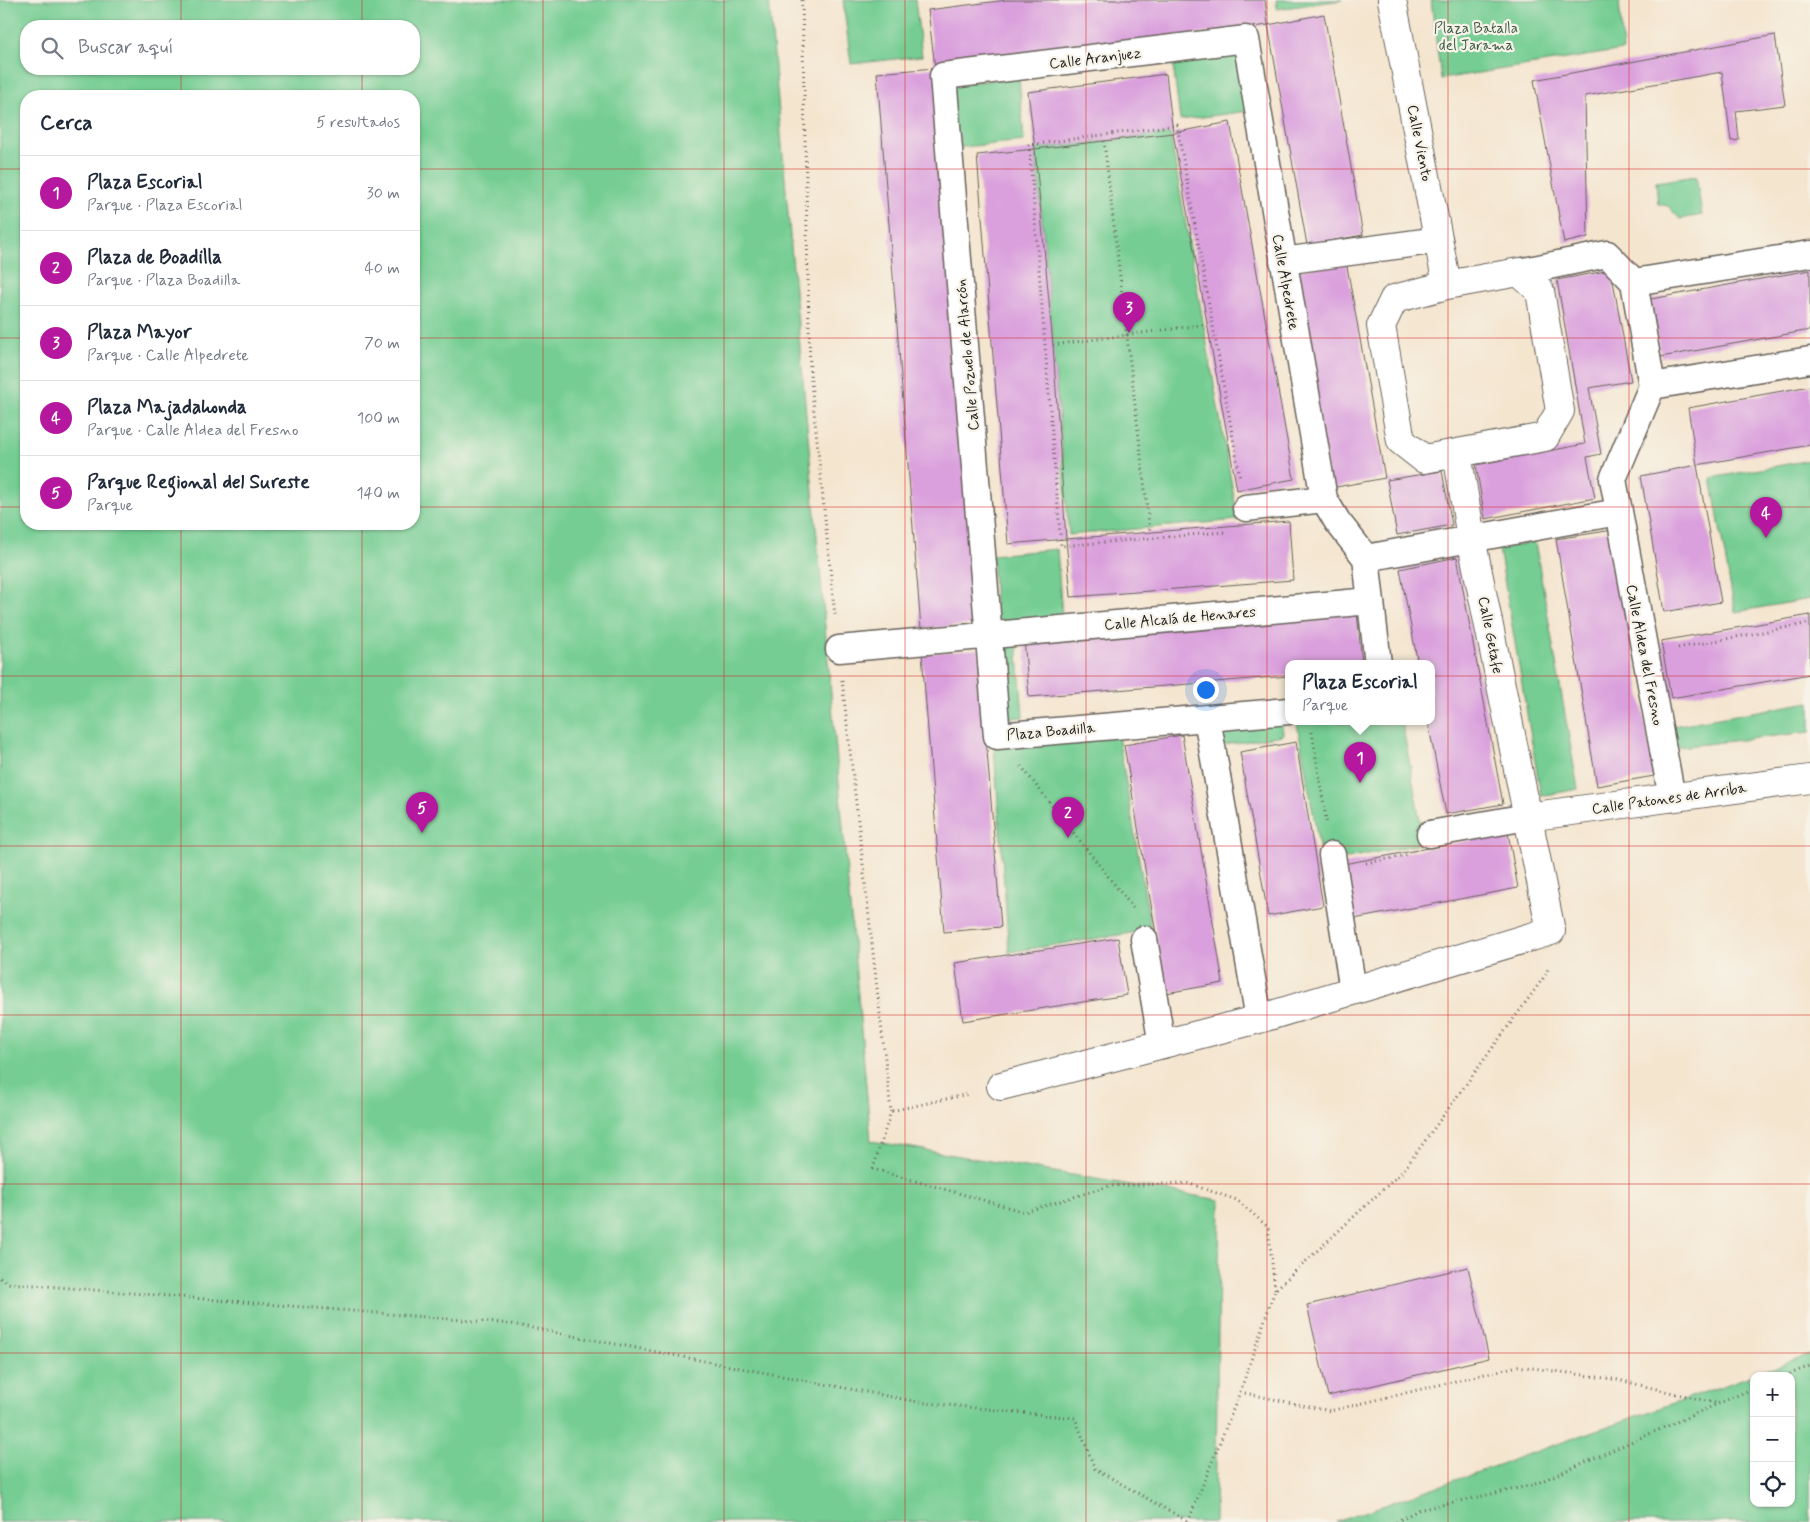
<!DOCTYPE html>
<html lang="es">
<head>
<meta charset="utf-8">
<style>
  body { margin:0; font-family:Mynerve,sans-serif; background:#f2f2f3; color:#1f2937 }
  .controls { position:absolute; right:15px; bottom:15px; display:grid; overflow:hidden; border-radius:10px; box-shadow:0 1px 4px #0004 }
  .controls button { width:45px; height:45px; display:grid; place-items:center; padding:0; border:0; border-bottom:1px solid #e0e1e3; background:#fff; color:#1f2937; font:25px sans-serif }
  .you { position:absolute; left:1205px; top:689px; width:18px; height:18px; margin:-12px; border:4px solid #fff; border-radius:50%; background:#1a73e8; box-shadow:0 0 0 8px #1a73e833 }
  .badge { display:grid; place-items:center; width:32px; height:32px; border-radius:50%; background:#b5179e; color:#fff; font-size:16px; font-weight:700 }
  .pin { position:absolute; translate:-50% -41px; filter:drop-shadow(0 1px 2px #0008) }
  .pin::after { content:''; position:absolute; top:26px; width:18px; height:15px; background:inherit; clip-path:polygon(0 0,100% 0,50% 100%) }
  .popup { position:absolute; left:1285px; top:660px; width:150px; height:65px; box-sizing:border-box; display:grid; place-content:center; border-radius:10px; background:#fff; filter:drop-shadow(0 1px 4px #0005); font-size:16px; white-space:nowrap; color:#747a83 }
  .popup b { font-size:19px; color:#1f2937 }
  .popup::after { content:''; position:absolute; left:50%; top:100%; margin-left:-10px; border:10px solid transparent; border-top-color:#fff }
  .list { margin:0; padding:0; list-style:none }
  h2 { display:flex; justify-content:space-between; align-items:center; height:65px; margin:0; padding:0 20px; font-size:21px }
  h2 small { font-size:16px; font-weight:400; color:#747a83 }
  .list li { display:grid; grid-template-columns:32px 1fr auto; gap:15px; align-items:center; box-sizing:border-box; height:75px; padding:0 20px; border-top:1px solid #e0e1e3 }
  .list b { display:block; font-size:19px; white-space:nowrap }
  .list p { margin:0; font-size:16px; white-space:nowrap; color:#747a83 }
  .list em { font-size:16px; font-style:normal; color:#747a83 }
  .icon { flex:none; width:28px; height:28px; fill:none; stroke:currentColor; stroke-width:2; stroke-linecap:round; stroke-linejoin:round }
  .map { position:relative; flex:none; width:1810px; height:1522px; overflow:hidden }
  .search { position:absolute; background:#fff; box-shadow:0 1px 4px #0004; left:20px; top:20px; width:400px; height:55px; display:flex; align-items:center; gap:12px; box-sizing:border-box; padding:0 18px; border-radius:20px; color:#747a83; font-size:19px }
  .panel { position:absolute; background:#fff; box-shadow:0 1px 4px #0004; left:20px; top:90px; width:400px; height:440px; border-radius:20px }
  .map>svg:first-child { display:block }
  .green { fill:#74cd93; stroke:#487458; fill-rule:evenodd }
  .building { fill:#daa0dd }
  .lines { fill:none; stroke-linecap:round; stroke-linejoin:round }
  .pedestrian-casing { stroke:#68625b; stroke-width:29 }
  .minor-casing { stroke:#68625b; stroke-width:30 }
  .path { stroke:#68625b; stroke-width:3; stroke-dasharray:1 4; stroke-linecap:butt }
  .pedestrian { stroke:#fff; stroke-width:26 }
  .minor { stroke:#fff; stroke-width:28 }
  .grid { fill:none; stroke:#d62828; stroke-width:1; stroke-opacity:0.55 }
  .labels { text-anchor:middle; stroke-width:4.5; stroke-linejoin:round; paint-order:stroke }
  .park-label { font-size:15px; fill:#3b5a46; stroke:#f7f3e8 }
  .street-label { font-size:15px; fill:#1c1c1c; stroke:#f7f3e8 }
</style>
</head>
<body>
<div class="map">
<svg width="1810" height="1522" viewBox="0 0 1810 1522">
  <rect width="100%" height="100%" fill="#f7f3e8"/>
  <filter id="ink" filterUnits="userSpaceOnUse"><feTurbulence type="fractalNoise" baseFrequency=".02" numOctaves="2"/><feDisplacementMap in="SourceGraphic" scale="10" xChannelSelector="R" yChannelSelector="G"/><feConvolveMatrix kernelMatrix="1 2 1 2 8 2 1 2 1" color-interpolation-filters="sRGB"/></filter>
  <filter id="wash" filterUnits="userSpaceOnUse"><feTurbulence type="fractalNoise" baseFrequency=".0096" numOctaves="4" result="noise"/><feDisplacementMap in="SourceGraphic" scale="20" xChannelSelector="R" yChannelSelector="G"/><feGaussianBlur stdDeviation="1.12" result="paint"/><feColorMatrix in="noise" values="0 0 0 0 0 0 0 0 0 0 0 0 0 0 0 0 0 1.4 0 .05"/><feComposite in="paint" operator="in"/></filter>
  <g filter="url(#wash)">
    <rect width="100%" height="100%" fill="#f4e5cf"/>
    <!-- green -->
    <path class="green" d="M0 0H769L871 1141 1220 1200 1215 1522H0ZM26 26H414V69H26ZM26 96H414V524H26Z
      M843 0H915L922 56 851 64Z
      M1276 0H1342L1277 9Z
      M1431 0H1619L1623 50 1441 79Z
      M1240 48 1248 111 1180 120 1172 57Z
      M1019 78 1024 141 953 148 948 84Z
      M1170 134 1238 520 1069 535 1036 149Z
      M1696 176 1702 215 1680 219 1668 206 1658 204 1656 182Z
      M1810 460V599L1735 612 1711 478Z
      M1535 542 1578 789 1541 796 1499 549Z
      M1057 549 1062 616 996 621 992 555Z
      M1017 641 1023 717 1010 718 1004 642Z
      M1810 702V732L1671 748 1667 727Z
      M1282 722 1283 735 1219 746 1217 728Z
      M1309 722H1402L1424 843 1322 863 1297 723Z
      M1118 736 1151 930 1009 952 994 747Z
      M1810 1355V1522H1336ZM1754 1376H1791V1503H1754Z"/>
    <g id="blocks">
      <!-- building -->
      <path class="building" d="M1007 0H1265L1268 25 935 68 928 10Z
        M1324 14 1363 235 1307 245 1268 25Z
        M1775 35 1785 105 1736 111 1739 140 1731 141 1722 72 1585 96 1588 237 1564 243 1534 80Z
        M935 68 979 624 921 629 877 73Z
        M1166 74 1173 133 1035 149 1028 92Z
        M1230 122 1294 479 1237 490 1173 133Z
        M1035 149 1053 345 1066 539 1008 544 977 155Z
        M1346 261 1385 478 1331 488 1292 271Z
        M1611 270 1631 381 1589 388 1601 454 1587 457 1595 498 1485 519 1476 465 1585 444 1557 280Z
        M1810 270V330L1661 357 1651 299Z
        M1810 386V445L1697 465 1688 408Z
        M1697 465 1721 602 1664 612 1641 476Z
        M1442 471 1452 525 1397 535 1387 480Z
        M1289 521 1293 580 1071 597 1066 539Z
        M1613 530 1654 776 1597 786 1556 539Z
        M1457 557 1503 804 1446 814 1428 722H1431V664H1418L1400 569Z
        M1357 612 1362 664H1289V676L1029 697 1024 639Z
        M1810 615V674L1671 698 1661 641Z
        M979 649 1001 927 944 932 922 654Z
        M1182 735 1223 983 1166 993 1124 745Z
        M1296 742 1323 906 1268 916 1240 752Z
        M1508 833 1518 888 1354 919 1344 864Z
        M1118 938 1127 995 963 1021 955 963Z
        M1468 1267 1489 1358 1328 1396 1307 1305Z"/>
    </g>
  </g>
  <g filter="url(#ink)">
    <use href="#blocks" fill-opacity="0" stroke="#68625b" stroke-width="1"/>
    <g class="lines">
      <!-- pedestrian casing -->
      <g class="pedestrian-casing">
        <path id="pedestrian" d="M1283 261 1439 240
          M1519 272 1607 254 1634 282 1810 254
          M1634 282 1652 386 1613 479 1672 798
          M1652 386 1810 360
          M1246 508 1324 499
          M1366 558 1378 664
          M839 649 1370 601
          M1289 711 997 736 943 76 1246 39 1324 499 1337 521 1366 558 1618 512
          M1207 718 1259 1019
          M1430 834 1527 817
          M1332 855 1353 991
          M1144 939 1162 1045"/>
      </g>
      <!-- minor casing -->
      <g class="minor-casing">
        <path id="minor" d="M1392 0 1447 285
          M1519 272 1540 291 1560 411 1545 437 1424 459 1401 441 1381 326 1394 299 1447 285Z
          M1527 817 1810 779
          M1001 1086 1259 1019 1551 931 1471 538 1457 453"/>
      </g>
      <!-- path -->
      <path class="path" d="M802 0 810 372 835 616
        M1104 141 1150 532
        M1053 345 1208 324
        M1224 532 1061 546 1029 145 1177 125 1240 477
        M1678 648 1810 623
        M842 680 891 1111 969 1094
        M1312 732 1327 825
        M1021 766 1133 908
        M1366 863 1407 855
        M891 1111 873 1169 1025 1212 1109 1186 1187 1183 1237 1200 1268 1227 1275 1290
        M0 1278 9 1283 511 1324 918 1402 1075 1418 1095 1469 1189 1522
        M1785 1376 1810 1366
        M1240 1392 1330 1411 1518 1366 1619 1380 1715 1403
        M1188 1522 1240 1392 1275 1290 1403 1171 1547 973 1548 967
        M1396 1522 1418 1510 1533 1485 1754 1388"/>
      <!-- pedestrian -->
      <use href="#pedestrian" class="pedestrian"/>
      <!-- minor -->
      <use href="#minor" class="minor"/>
    </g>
  </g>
  <!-- grid -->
  <path class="grid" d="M181 0V26M362 0V26M543 0V1522M724 0V1522M905 0V1522M1086 0V1522M1267 0V1522M1448 0V1522M1629 0V1522M181 69V96M362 69V96M0 169H26M414 169H1810M0 338H26M414 338H1810M0 507H26M414 507H1810M181 524V1522M362 524V1522M0 676H1810M0 846H1810M0 1015H1810M0 1184H1810M0 1353H1810"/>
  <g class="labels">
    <!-- park labels -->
    <g class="park-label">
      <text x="1476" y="33">Plaza Batalla<tspan x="1476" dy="17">del Jarama</tspan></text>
    </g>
    <!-- street labels -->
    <g class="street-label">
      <text transform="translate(1095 58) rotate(-7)" y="5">Calle Aranjuez</text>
      <text transform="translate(1420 143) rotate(79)" y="5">Calle Viento</text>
      <text transform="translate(1286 282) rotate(80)" y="5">Calle Alpedrete</text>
      <text transform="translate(967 355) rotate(-95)" y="5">Calle Pozuelo de Alarcón</text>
      <text transform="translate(1180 618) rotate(-5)" y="5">Calle Alcalá de Henares</text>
      <text transform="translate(1491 635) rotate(79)" y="5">Calle Getafe</text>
      <text transform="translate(1645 655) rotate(79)" y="5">Calle Aldea del Fresno</text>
      <text transform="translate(1051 731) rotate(-5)" y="5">Plaza Boadilla</text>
      <text transform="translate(1669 798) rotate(-8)" y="5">Calle Patones de Arriba</text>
    </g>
  </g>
</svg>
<div class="controls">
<button>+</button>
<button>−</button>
<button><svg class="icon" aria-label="locate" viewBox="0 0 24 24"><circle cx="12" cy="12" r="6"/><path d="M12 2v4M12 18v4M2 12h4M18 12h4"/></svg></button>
</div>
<div class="you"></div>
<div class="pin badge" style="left:1360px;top:783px">1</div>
<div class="popup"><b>Plaza Escorial</b>Parque</div>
<div class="pin badge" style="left:1068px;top:838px">2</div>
<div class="pin badge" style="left:1129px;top:333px">3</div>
<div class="pin badge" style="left:1766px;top:538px">4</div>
<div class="pin badge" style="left:422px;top:833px">5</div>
<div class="search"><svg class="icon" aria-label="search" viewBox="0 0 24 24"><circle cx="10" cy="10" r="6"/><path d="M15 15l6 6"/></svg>Buscar aquí</div>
<section class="panel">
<h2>Cerca<small>5 resultados</small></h2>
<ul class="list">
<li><span class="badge">1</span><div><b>Plaza Escorial</b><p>Parque · Plaza Escorial</p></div><em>30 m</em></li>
<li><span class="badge">2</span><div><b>Plaza de Boadilla</b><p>Parque · Plaza Boadilla</p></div><em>40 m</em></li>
<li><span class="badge">3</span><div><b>Plaza Mayor</b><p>Parque · Calle Alpedrete</p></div><em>70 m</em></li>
<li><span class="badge">4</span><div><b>Plaza Majadahonda</b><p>Parque · Calle Aldea del Fresno</p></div><em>100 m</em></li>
<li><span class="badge">5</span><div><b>Parque Regional del Sureste</b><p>Parque</p></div><em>140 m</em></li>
</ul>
</section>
</div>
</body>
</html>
